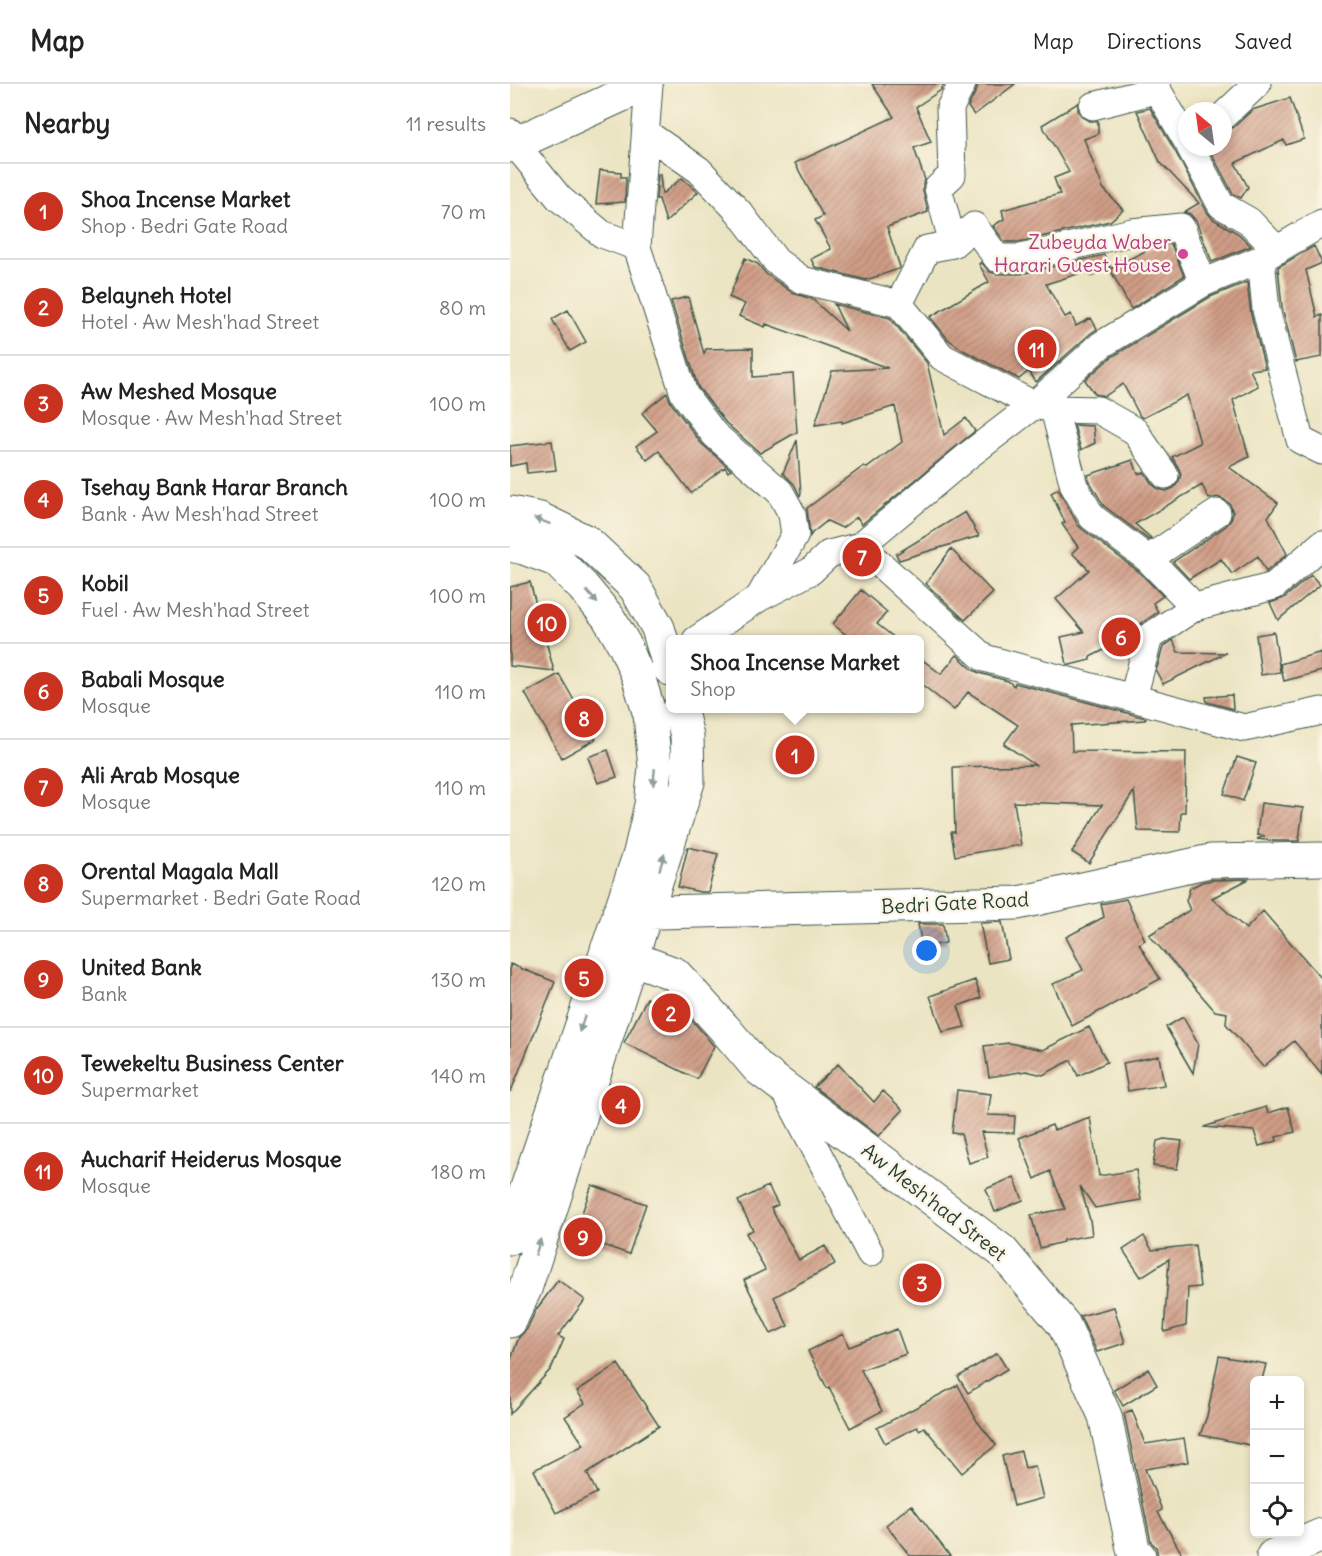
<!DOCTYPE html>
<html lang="en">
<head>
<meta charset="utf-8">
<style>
  body { margin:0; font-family:Delius,sans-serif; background:#f2f2f2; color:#222 }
  .controls { position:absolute; right:18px; bottom:18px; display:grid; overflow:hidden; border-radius:9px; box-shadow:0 3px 9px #0003 }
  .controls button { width:54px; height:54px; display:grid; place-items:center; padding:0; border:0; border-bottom:2px solid #e0e0e0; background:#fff; color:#222; font:30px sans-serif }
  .compass { position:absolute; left:668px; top:18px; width:54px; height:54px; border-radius:50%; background:#fff; box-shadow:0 3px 9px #0003; rotate:331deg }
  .you { position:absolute; left:417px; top:867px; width:21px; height:21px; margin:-15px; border:4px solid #fff; border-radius:50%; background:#1a73e8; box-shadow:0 0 0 9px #1a73e833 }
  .badge { display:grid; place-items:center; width:39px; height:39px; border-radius:50%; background:#c8321e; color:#fff; font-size:20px; font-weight:700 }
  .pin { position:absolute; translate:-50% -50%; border:3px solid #fff; box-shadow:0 2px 6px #0006 }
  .popup { position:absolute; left:156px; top:551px; width:258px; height:78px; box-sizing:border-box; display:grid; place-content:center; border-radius:9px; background:#fff; filter:drop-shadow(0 2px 4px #0005); font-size:20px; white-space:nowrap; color:#767676 }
  .popup b { font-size:22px; color:#222 }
  .popup::after { content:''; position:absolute; left:50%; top:100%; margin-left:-12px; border:12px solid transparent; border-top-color:#fff }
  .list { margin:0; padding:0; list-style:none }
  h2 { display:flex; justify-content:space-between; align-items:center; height:78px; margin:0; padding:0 24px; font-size:26px }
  h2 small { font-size:20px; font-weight:400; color:#767676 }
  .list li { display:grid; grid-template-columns:39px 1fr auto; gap:18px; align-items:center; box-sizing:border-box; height:96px; padding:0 24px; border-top:2px solid #e0e0e0 }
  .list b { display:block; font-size:22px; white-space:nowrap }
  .list p { margin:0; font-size:20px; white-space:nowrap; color:#767676 }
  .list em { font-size:20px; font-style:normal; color:#767676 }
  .icon { flex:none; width:33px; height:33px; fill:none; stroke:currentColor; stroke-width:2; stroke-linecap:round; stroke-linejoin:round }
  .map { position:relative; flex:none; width:812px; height:1472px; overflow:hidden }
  header { display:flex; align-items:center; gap:36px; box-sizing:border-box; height:84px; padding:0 30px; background:#fff; border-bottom:2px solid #e0e0e0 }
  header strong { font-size:28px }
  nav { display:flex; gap:33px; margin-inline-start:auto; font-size:21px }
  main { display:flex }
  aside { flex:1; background:#fff }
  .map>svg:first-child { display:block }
  .building { fill:url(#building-hatch) }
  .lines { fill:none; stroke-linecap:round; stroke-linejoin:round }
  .street-casing { stroke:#3e5649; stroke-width:29 }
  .secondary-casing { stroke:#3e5649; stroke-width:35 }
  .street { stroke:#fff; stroke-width:27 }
  .secondary { stroke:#fff; stroke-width:33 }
  .oneway { fill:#8f9e9a }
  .hotel-dot { fill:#d1479c; stroke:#fcf5e5; stroke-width:2 }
  .labels { text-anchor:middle; stroke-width:5; stroke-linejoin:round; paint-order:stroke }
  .hotel-label { font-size:20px; fill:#b23c85; stroke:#fcf5e5; text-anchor:end }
  .street-label { font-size:20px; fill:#1f3d34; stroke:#fcf5e5 }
</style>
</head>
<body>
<header>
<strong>Map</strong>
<nav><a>Map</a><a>Directions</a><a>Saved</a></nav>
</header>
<main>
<aside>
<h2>Nearby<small>11 results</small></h2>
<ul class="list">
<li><span class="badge">1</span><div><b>Shoa Incense Market</b><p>Shop · Bedri Gate Road</p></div><em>70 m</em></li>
<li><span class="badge">2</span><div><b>Belayneh Hotel</b><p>Hotel · Aw Mesh'had Street</p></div><em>80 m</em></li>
<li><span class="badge">3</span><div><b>Aw Meshed Mosque</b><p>Mosque · Aw Mesh'had Street</p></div><em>100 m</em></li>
<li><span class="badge">4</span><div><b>Tsehay Bank Harar Branch</b><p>Bank · Aw Mesh'had Street</p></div><em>100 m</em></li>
<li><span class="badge">5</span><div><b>Kobil</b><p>Fuel · Aw Mesh'had Street</p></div><em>100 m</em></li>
<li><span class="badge">6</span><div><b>Babali Mosque</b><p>Mosque</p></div><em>110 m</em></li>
<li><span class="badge">7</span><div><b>Ali Arab Mosque</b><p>Mosque</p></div><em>110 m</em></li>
<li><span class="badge">8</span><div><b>Orental Magala Mall</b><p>Supermarket · Bedri Gate Road</p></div><em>120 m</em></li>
<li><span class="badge">9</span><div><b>United Bank</b><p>Bank</p></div><em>130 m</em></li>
<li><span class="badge">10</span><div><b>Tewekeltu Business Center</b><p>Supermarket</p></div><em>140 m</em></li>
<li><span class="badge">11</span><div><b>Aucharif Heiderus Mosque</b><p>Mosque</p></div><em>180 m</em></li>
</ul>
</aside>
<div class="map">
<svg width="812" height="1472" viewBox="0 0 812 1472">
  <defs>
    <pattern id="building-hatch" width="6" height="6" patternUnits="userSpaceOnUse" patternTransform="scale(1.5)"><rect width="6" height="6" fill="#d09d86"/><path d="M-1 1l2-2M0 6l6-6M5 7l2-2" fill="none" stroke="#a8816e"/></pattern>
  </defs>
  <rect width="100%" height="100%" fill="#fcf5e5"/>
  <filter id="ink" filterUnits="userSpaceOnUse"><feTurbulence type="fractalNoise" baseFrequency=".0167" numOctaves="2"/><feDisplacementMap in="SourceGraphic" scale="12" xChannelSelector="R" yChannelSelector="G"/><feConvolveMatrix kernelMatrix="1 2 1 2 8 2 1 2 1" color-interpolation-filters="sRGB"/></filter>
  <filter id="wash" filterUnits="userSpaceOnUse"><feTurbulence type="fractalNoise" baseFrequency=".008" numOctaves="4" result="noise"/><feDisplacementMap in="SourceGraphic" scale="24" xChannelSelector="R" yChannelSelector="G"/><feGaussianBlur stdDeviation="1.35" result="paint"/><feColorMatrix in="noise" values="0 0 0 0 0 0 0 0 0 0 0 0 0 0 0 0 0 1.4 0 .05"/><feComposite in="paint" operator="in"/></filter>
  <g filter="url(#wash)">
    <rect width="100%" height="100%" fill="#ebe4c2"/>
    <g id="blocks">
      <!-- building -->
      <path class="building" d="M362 0H434L431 6 406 23 421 58 404 64 415 96 413 100V107L418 128 377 143 390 183 389 185 356 196 305 183 301 175 321 165 305 136 313 132 285 79 384 33Z
        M468 0H505L464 31 458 23 466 7Z
        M780 14 794 55 776 61 774 56 725 79 738 103 731 114 723 110 698 63H713V47H717L724 43 742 26Z
        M568 19V26L572 33 579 37H588V50L574 55 593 104 613 126 600 137 509 158H495L483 142 494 135 492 126 550 110 544 94 559 88 532 41Z
        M640 24 665 67 697 128 703 135 729 150 741 162 702 178 686 137 680 130 674 128 689 119 650 78 627 27Z
        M90 86 111 88V93H116L115 118 86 120Z
        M148 90H150L152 110 172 94 188 108 156 138 149 115H146Z
        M661 160 674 192 621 225 600 185 645 162Z
        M804 162 812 179 796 186 807 233 812 231V273L786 278 772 223 768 183Z
        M594 171 600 183 580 192 577 187 536 200 555 233 561 230 566 242 581 234 587 245 581 249 526 298 519 287 509 295 453 266 438 255 420 233 479 198 469 180 471 178 480 188 487 190H511Z
        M235 174 248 180 256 190 283 209 302 215 337 247 324 220 380 234 417 279 434 351 456 334 465 347 352 440 347 433 332 444 317 437 302 449 300 452 297 424 354 382 357 384 392 358 385 322 332 339V337L305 341 322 287 378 284 256 240 255 243 229 232 235 220 219 213Z
        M737 198 741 230 755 284 740 286 748 302 723 316 739 373 719 383 768 419 758 433 777 470 756 488 748 472 722 490 711 475 679 495 663 478 716 442 721 436 723 429 720 420 713 415 707 413 699 415 692 401 625 440 641 454 639 456 594 422 579 396 578 391 623 376 628 390 634 388 642 400 648 405 656 407 664 404 669 397 671 390 668 383 662 373 690 359 677 311 633 334 630 332 613 300 595 312 585 310 575 296 600 274 700 213Z
        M178 213 194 270 196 265 243 264V293L283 290 287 348 250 369 216 339 188 303 161 217Z
        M58 226 76 258 60 267 42 235Z
        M157 309 161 319 191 359 221 386 218 388 215 383 181 409 149 367 137 376 126 362 147 347 132 329Z
        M564 341 583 342 585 359 571 366Z
        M287 356 291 410 290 412 284 400 273 389Z
        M42 357 46 386 17 389 16 379 0 382V362Z
        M548 405 568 441 572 445 628 487 653 512 643 519 648 528 630 540 624 548 622 556 620 553 580 573V576L560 581 557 580 551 553 574 548 546 515 579 486 562 469 568 463 552 440 555 438 541 409Z
        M455 428 469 452 389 476 386 470Z
        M441 465 483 509 455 536 416 500Z
        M801 491 810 501 768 536 760 519 774 514Z
        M20 498 44 587 0 582V503Z
        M351 506 377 528 367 540 386 555H341L323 540Z
        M764 548 770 588 751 591 746 551Z
        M663 556 668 568 716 569 653 600 646 587 653 563Z
        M812 568V587L774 597 770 580Z
        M447 571 463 586 469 589 498 597 504 602 505 599 636 634 635 636 561 641 562 667 676 668 675 728H671L670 748 628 747 624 707 579 779 562 768 592 721 504 718 511 761 445 772 441 748H445L443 683 525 681 494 660 508 641 458 608 444 626 410 599V574L431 590Z
        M49 590 86 655 52 674 15 609Z
        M722 611 723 625 697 618 696 613Z
        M98 666 107 693 88 699 78 673Z
        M727 673 746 679 733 717 714 710Z
        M751 719 793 724 789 757H765L747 755 755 752 747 751Z
        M178 763 208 770 198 808H190L168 803Z
        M739 795 702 814 736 845 753 827 812 895V990L784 957 753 983 716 940 717 929 705 927 639 851 680 826 676 817 680 804 692 798 702 796Z
        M616 815 635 856 629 860 650 895 562 942 543 900 573 886 556 853 594 833 591 820Z
        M492 838 499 875 478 879 470 839Z
        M408 840H433L436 859 412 863Z
        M0 880 45 898 1 1007H0Z
        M465 896 471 914 448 922 455 943 433 948 420 912Z
        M137 914 182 936 204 962 187 995 114 959Z
        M673 933 688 960 683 989 656 943Z
        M579 943 597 978 568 992 561 976 533 991 516 987 479 993 474 962 499 959 533 966Z
        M649 972 654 1001 618 1007 613 979Z
        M328 980 364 1018 373 1007 393 1026 369 1052 304 1003Z
        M447 1006 481 1010 478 1031 505 1032 504 1049 471 1048 478 1073 459 1079 451 1050 442 1049Z
        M756 1023 758 1029 778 1023 785 1048 766 1053 767 1057 749 1062 744 1047 694 1043Z
        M580 1033 589 1092 626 1086 631 1116 585 1124 570 1102 580 1136 582 1151 553 1156V1158L530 1164 521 1131 555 1125 540 1087 525 1095 509 1054 542 1041 544 1046Z
        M654 1055 672 1057 667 1085 643 1082 647 1057Z
        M504 1093 513 1116 485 1128 476 1105Z
        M82 1101 136 1120 119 1170 64 1151Z
        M258 1102 268 1121 261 1124 289 1176 315 1162 325 1180 264 1213 278 1242 261 1250 234 1196 255 1186 236 1149 243 1146 228 1117Z
        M634 1152 642 1166 685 1161 690 1203 678 1204 676 1242 654 1248 659 1175 631 1193 613 1166Z
        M48 1196 75 1216 48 1252 54 1255 41 1285 0 1330V1278L9 1253 17 1245 26 1226Z
        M604 1223 615 1259 587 1268 570 1232Z
        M387 1245 396 1270 351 1286 372 1327 340 1344 319 1303 317 1304 298 1267 333 1250 339 1263Z
        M487 1269 497 1285 458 1309 448 1293Z
        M709 1272 756 1280 752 1296H744V1339L740 1361 690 1351 697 1332Z
        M108 1280 149 1342 77 1389 87 1409 46 1429 24 1386 74 1361 55 1333 75 1319 67 1307Z
        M638 1285 647 1301 613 1322 604 1306Z
        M448 1301 467 1337 486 1361 452 1389 414 1343 409 1346 407 1343 375 1359 367 1344Z
        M622 1326 635 1360 674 1354 678 1378 635 1385 652 1426 648 1428 673 1472H648L646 1463 641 1458 614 1329Z
        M511 1367 515 1384 525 1382 533 1414 504 1422 492 1372Z
        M401 1421 440 1472H400L376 1441Z"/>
    </g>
  </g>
  <g filter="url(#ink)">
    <use href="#blocks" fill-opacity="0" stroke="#3e5649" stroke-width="1.5"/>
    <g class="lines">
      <!-- street casing -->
      <g class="street-casing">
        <path id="street" d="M139 0 127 163 174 310 204 350 270 408 282 430 285 451 249 514
          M452 0 440 24 442 91 428 104 443 160 464 142 487 174H511L622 148 671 143 693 199
          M644 0 677 57
          M583 22 646 6
          M713 32 747 0
          M0 48 5 60 49 114 92 150 127 163
          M136 49 189 86 229 128 266 177 292 196 389 220 432 273 524 321 544 325 564 402 582 433 638 475 685 523 764 502 812 460
          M680 63 711 121 739 137 767 166
          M751 175 756 226 790 356 812 367
          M389 220 417 165 443 160
          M544 325 588 326 625 347 655 391
          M350 462 474 574 734 644 812 627
          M638 475 707 429
          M186 556 249 514 301 487 319 470 350 462 460 370 524 321 591 261 693 199 751 175 812 139
          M623 614 639 553 685 523
          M273 1003 360 1169"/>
      </g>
      <!-- secondary casing -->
      <g class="secondary-casing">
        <path id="secondary" d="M0 62 136 0
          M0 429 30 435 77 458 125 503 148 544 160 585
          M0 461 14 464 46 476 73 503 98 533 114 560 128 592 140 631 145 683 141 721 130 769 0 1154
          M109 829 508 819 700 777 812 775
          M97 865 165 890 214 944 248 984 492 1167 554 1241 595 1332 624 1469 629 1472
          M0 1237 15 1205 178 698 177 652 170 624
          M763 1472 812 1451"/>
      </g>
      <!-- street -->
      <use href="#street" class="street"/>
      <!-- secondary -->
      <use href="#secondary" class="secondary"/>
    </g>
    <!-- one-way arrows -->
    <defs><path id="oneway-solid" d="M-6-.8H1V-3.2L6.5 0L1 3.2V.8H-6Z" transform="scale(1.5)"/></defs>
    <g class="oneway">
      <use href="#oneway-solid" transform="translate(32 437) rotate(-160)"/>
      <use href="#oneway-solid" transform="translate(82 513) rotate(49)"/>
      <use href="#oneway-solid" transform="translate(144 693) rotate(95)"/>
      <use href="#oneway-solid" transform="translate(152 778) rotate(-72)"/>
      <use href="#oneway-solid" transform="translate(72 940) rotate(109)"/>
      <use href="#oneway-solid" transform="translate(28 1163) rotate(-72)"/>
    </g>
  </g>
  <!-- markers -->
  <circle class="hotel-dot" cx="673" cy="170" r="6"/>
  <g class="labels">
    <!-- hotel labels -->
    <g class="hotel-label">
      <text x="661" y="165">Zubeyda Waber<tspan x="661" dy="23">Harari Guest House</tspan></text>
    </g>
    <!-- street labels -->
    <g class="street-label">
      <text transform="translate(445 819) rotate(-3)" y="7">Bedri Gate Road</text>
      <text transform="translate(424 1118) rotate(38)" y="7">Aw Mesh'had Street</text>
    </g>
  </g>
</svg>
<div class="controls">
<button>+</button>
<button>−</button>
<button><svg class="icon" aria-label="locate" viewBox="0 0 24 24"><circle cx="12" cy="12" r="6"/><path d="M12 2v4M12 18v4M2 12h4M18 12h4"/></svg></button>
</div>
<svg class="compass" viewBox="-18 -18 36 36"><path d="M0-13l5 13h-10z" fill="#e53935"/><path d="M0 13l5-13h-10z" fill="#767676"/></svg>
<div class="you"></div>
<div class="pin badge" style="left:285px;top:671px">1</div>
<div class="popup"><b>Shoa Incense Market</b>Shop</div>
<div class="pin badge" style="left:161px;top:929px">2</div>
<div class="pin badge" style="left:412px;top:1199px">3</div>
<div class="pin badge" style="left:111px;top:1021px">4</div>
<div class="pin badge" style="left:74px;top:894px">5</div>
<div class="pin badge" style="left:611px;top:553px">6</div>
<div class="pin badge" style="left:352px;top:473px">7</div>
<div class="pin badge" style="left:74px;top:634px">8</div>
<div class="pin badge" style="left:73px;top:1153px">9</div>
<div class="pin badge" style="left:37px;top:539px">10</div>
<div class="pin badge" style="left:527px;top:265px">11</div>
</div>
</main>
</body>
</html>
